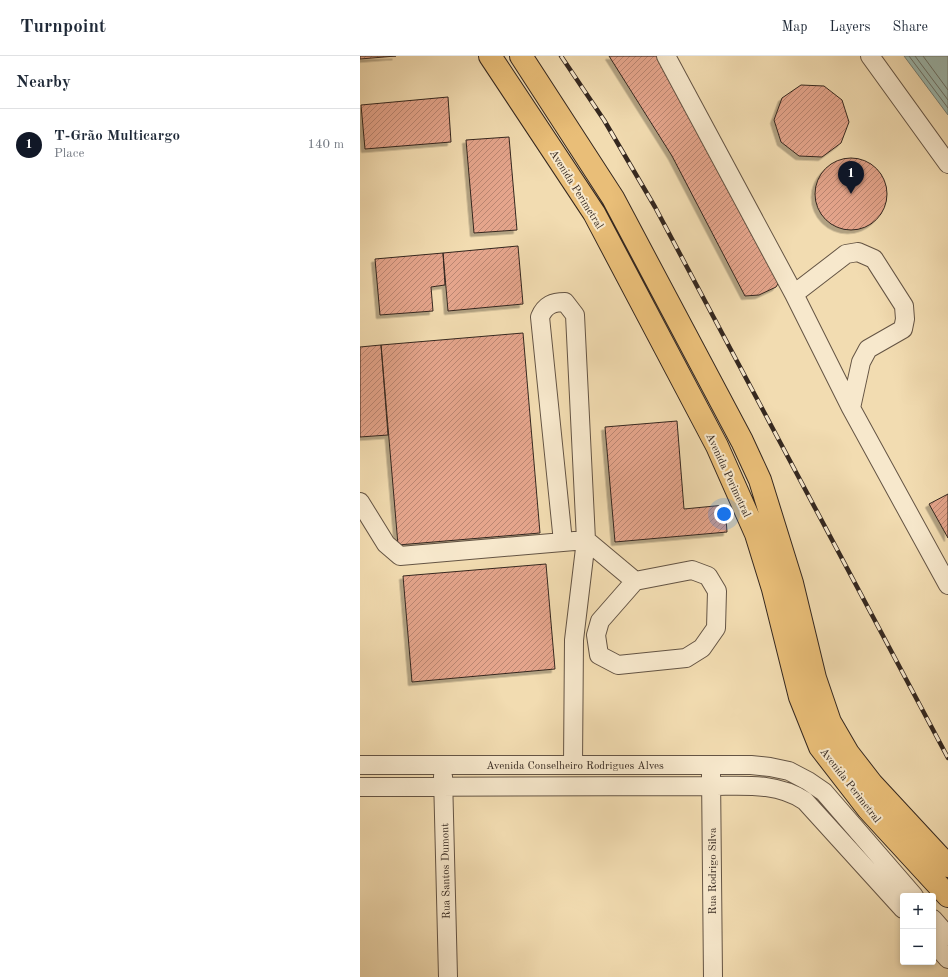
<!DOCTYPE html>
<html lang="en">
<head>
<meta charset="utf-8">
<style>
  body { margin:0; font-family:"Old Standard TT",serif; background:#f6f6f7; color:#1f2937 }
  .controls { position:absolute; right:12px; bottom:12px; display:grid; overflow:hidden; border-radius:4px; box-shadow:0 2px 6px #0003 }
  .controls button { width:36px; height:36px; display:grid; place-items:center; padding:0; border:0; border-bottom:1px solid #e0e1e3; background:#fff; color:#1f2937; font:20px sans-serif }
  .you { position:absolute; left:364px; top:458px; width:14px; height:14px; margin:-10px; border:3px solid #fff; border-radius:50%; background:#1a73e8; box-shadow:0 0 0 6px #1a73e833 }
  .badge { display:grid; place-items:center; width:26px; height:26px; border-radius:50%; background:#111827; color:#fff; font-size:13px; font-weight:700 }
  .pin { position:absolute; translate:-50% -33px; filter:drop-shadow(0 1px 2px #0008) }
  .pin::after { content:''; position:absolute; top:21px; width:14px; height:12px; background:inherit; clip-path:polygon(0 0,100% 0,50% 100%) }
  .list { margin:0; padding:0; list-style:none }
  h2 { display:flex; justify-content:space-between; align-items:center; height:52px; margin:0; padding:0 16px; font-size:17px }
  h2 small { font-size:13px; font-weight:400; color:#747a83 }
  .list li { display:grid; grid-template-columns:26px 1fr auto; gap:12px; align-items:center; box-sizing:border-box; height:72px; padding:0 16px; border-top:1px solid #e0e1e3 }
  .list b { display:block; font-size:15px; white-space:nowrap }
  .list p { margin:0; font-size:13px; white-space:nowrap; color:#747a83 }
  .list em { font-size:13px; font-style:normal; color:#747a83 }
  .map { position:relative; flex:none; width:588px; height:921px; overflow:hidden }
  header { display:flex; align-items:center; gap:24px; box-sizing:border-box; height:56px; padding:0 20px; background:#fff; border-bottom:1px solid #e0e1e3 }
  header strong { font-size:19px }
  nav { display:flex; gap:22px; margin-inline-start:auto; font-size:14px }
  main { display:flex }
  aside { flex:1; background:#fff }
  .map>svg:first-child { display:block }
  .water { fill:#9cbab1; stroke:#727f77 }
  .lines { fill:none; stroke-linecap:round; stroke-linejoin:round }
  .shore { stroke:#687068; stroke-width:1 }
  .building { fill:url(#building-hatch); stroke:#34271f; filter:url(#shadow) }
  .minor-casing { stroke:#645444; stroke-width:20 }
  .major-casing { stroke:#34271f; stroke-width:24 }
  .minor { stroke:#f7e8cc; stroke-width:18 }
  .major { stroke:#e9be78; stroke-width:22 }
  .rail-casing { stroke:#34271f; stroke-width:4.5 }
  .rail { stroke:#f7e8cc; stroke-width:3; stroke-dasharray:9; stroke-linecap:butt }
  .labels { text-anchor:middle; stroke-width:4; stroke-linejoin:round; paint-order:stroke }
  .street-label { font-size:11px; fill:#34271f; stroke:#f7e8cc }
</style>
</head>
<body>
<header>
<strong>Turnpoint</strong>
<nav><a>Map</a><a>Layers</a><a>Share</a></nav>
</header>
<main>
<aside>
<h2>Nearby<small></small></h2>
<ul class="list">
<li><span class="badge">1</span><div><b>T-Grão Multicargo</b><p>Place</p></div><em>140 m</em></li>
</ul>
</aside>
<div class="map">
<svg width="588" height="921" viewBox="0 0 588 921">
  <defs>
    <pattern id="building-hatch" width="6" height="6" patternUnits="userSpaceOnUse"><rect width="6" height="6" fill="#e5a58c"/><path d="M-1 1l2-2M0 6l6-6M5 7l2-2" fill="none" stroke="#ba8672"/></pattern>
    <filter id="shadow"><feDropShadow dx="-3.5" dy="3.5" stdDeviation="0" flood-color="#0004"/></filter>
  </defs>
  <rect width="100%" height="100%" fill="#f2dcb1"/>
  <filter id="stains"><feTurbulence type="fractalNoise" baseFrequency=".005" numOctaves="4"/><feColorMatrix values="0 0 0 0 .2 0 0 0 0 .09 0 0 0 0 .02 0 0 0 .5 -.17"/></filter>
  <radialGradient id="worn" r=".72"><stop offset=".6" stop-color="#630" stop-opacity="0"/><stop offset="1" stop-color="#630" stop-opacity=".3"/></radialGradient>
  <!-- water -->
  <path class="water" d="M544 0H588V59Z"/>
  <g class="lines">
    <!-- shore -->
    <path class="shore" d="M549 0 588 52
      M555 0 588 44
      M563 0 588 34"/>
  </g>
  <!-- building -->
  <path class="building" d="M0 0H36L0 3Z
    M249 0H298L422 221 416 231 399 239 385 240 312 100Z
    M441 29 464 30 482 44 489 66 481 87 462 101 439 100 421 86 414 64 422 42Z
    M88 41 91 86 5 93 1 49Z
    M149 81 157 174 114 177 106 84Z
    M455 138a36 36 0 1 1 72 0a36 36 0 1 1-72 0Z
    M158 190 163 248 88 255 83 197Z
    M83 197 85 229 71 231 73 255 20 259 15 203Z
    M163 277 180 477 38 489 21 289Z
    M21 289 28 379 0 381V291Z
    M317 365 324 453 365 449 367 476 255 486 245 371Z
    M588 438V482L569 448Z
    M186 508 195 613 52 626 43 520Z"/>
  <g class="lines">
    <!-- minor casing -->
    <g class="minor-casing">
      <path id="minor" d="M306 0 434 238 491 352 588 529
        M510 0 588 108
        M434 238 486 198 498 196 514 203 544 250 545 263 543 273 508 293 501 306 491 352
        M0 446 26 488 40 500 226 484 215 259 205 246C193 246 185 249 180 261L203 486
        M0 709H391L410 711 429 715 448 725 464 736 554 840
        M213 709 214 584 226 484 275 525 240 565 236 579 239 599 258 609 326 602 342 592 356 572 357 535 348 520 332 514 275 525
        M351 718 353 921
        M83 720 88 921
        M0 731 351 730C383 730 417 726 445 745L543 853
        M573 863 588 880
        M573 886 588 903"/>
    </g>
    <!-- major casing -->
    <g class="major-casing">
      <path id="major" d="M130 0 234 157 357 390 396 478 413 533 440 641 460 691 508 753 588 840
        M161 0 253 142 382 385 400 424 432 527 455 622 470 666 488 697 512 728 588 810"/>
    </g>
    <!-- minor -->
    <use href="#minor" class="minor"/>
    <!-- major -->
    <use href="#major" class="major"/>
    <!-- rail casing -->
    <g class="rail-casing">
      <path id="rail" d="M201 0 244 64 295 151 588 702"/>
    </g>
    <!-- rail -->
    <use href="#rail" class="rail"/>
  </g>
  <g class="labels">
    <!-- street labels -->
    <g class="street-label">
      <text transform="translate(217 133) rotate(58)" y="4">Avenida Perimetral</text>
      <text transform="translate(369 419) rotate(65)" y="4">Avenida Perimetral</text>
      <text x="215" y="713">Avenida Conselheiro Rodrigues Alves</text>
      <text transform="translate(491 729) rotate(52)" y="4">Avenida Perimetral</text>
      <text transform="translate(85 815) rotate(-91)" y="4">Rua Santos Dumont</text>
      <text transform="translate(352 815) rotate(-90)" y="4">Rua Rodrigo Silva</text>
    </g>
  </g>
  <rect width="100%" height="100%" filter="url(#stains)"/>
  <rect width="100%" height="100%" fill="url(#worn)"/>
</svg>
<div class="controls">
<button>+</button>
<button>−</button>
</div>
<div class="you"></div>
<div class="pin badge" style="left:491px;top:138px">1</div>
</div>
</main>
</body>
</html>
